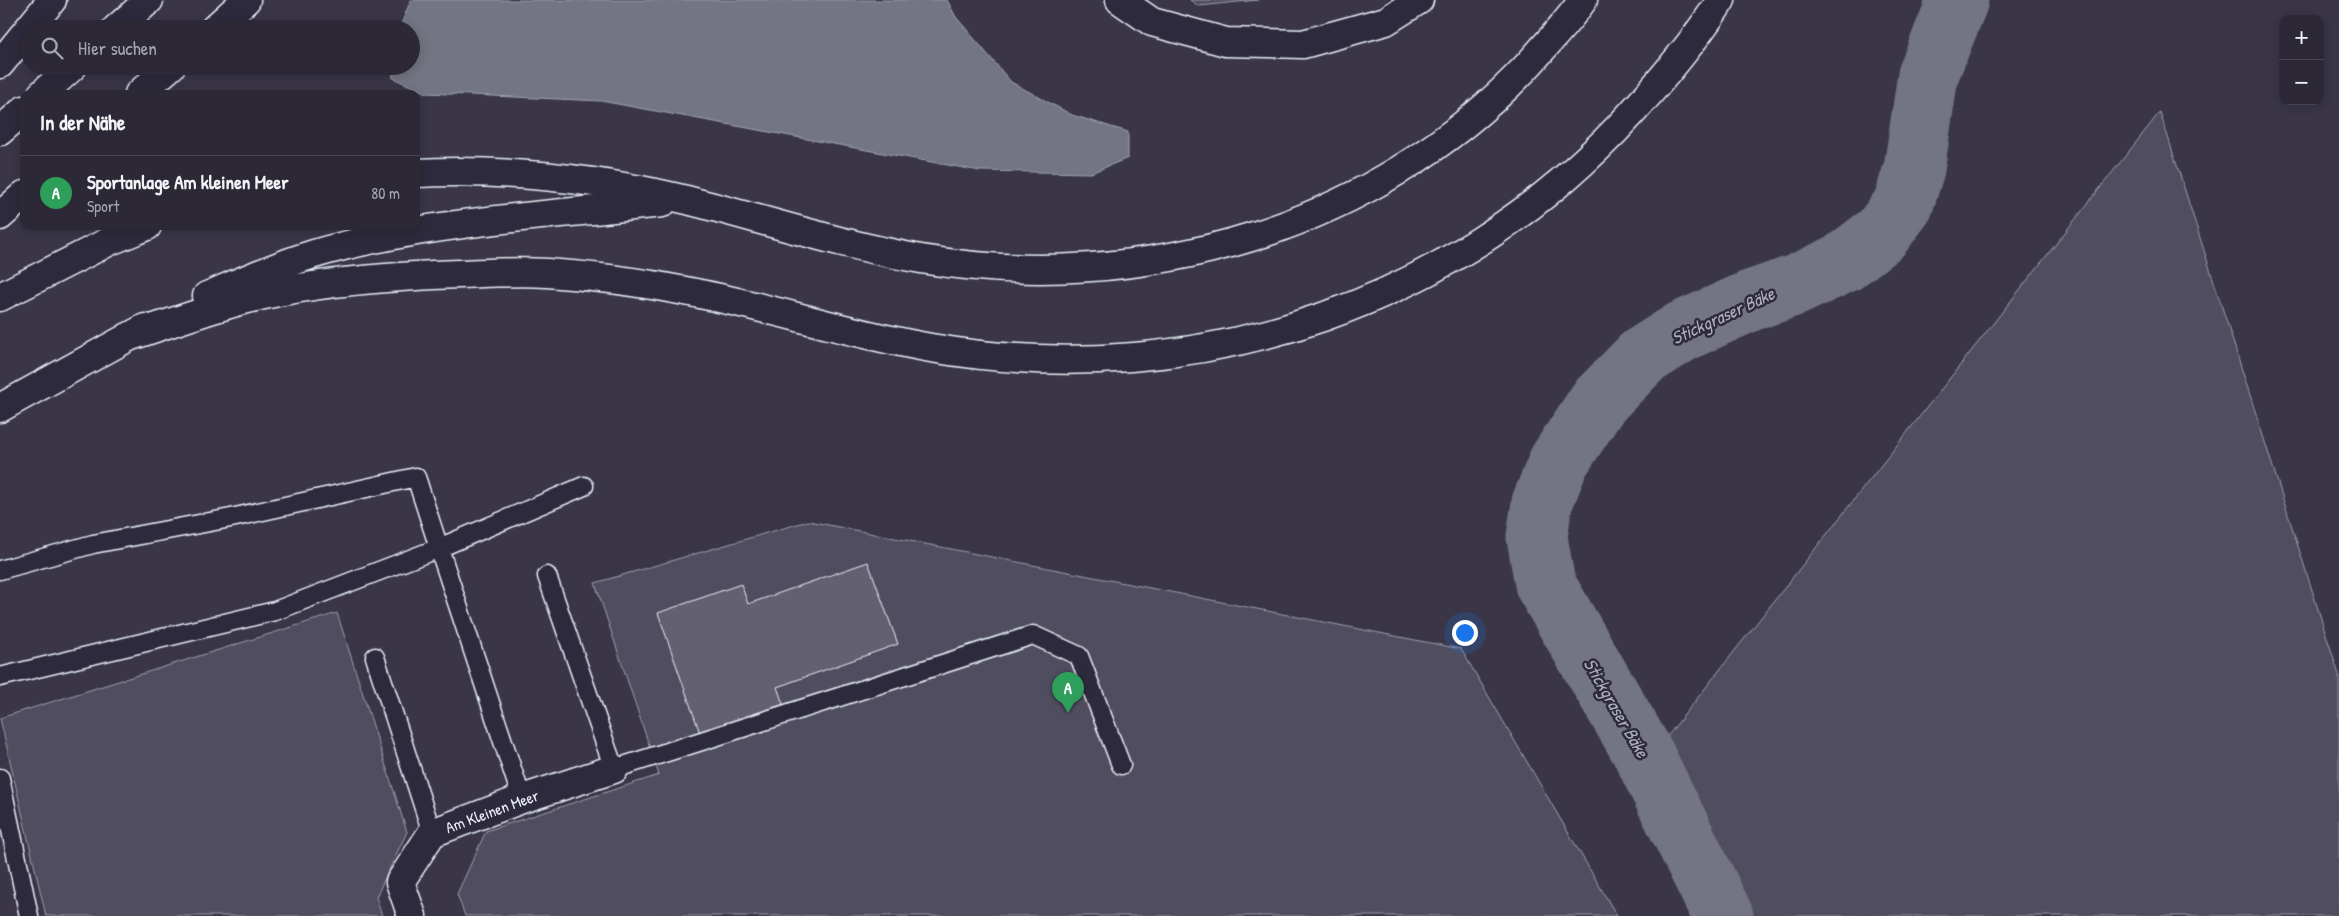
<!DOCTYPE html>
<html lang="de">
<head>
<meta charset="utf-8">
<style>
  body { margin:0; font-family:"Patrick Hand",sans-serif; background:#383442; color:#f1f3f6 }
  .controls { position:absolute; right:15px; top:15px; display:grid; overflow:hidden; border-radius:10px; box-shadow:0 2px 12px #0003 }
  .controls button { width:45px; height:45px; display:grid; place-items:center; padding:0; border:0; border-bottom:1px solid #484451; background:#2c2836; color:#f1f3f6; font:25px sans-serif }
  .you { position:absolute; left:1464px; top:632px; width:18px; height:18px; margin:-12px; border:4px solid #fff; border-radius:50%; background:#1a73e8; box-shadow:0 0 0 8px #1a73e833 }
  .badge { display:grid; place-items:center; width:32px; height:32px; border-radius:50%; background:#1a73e8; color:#fff; font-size:16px; font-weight:700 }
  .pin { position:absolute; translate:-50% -41px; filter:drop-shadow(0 1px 2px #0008) }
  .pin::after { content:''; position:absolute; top:26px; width:18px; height:15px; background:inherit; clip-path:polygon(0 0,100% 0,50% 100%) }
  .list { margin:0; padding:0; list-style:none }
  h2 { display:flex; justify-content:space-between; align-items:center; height:65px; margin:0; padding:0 20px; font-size:21px }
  h2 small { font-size:16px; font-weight:400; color:#a6a6ad }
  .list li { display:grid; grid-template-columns:32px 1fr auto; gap:15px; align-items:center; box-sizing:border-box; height:75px; padding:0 20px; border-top:1px solid #484451 }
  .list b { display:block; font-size:19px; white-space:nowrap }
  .list p { margin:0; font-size:16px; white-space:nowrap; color:#a6a6ad }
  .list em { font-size:16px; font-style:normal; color:#a6a6ad }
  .icon { flex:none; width:28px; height:28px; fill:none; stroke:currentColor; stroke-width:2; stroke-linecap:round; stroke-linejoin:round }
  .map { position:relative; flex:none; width:2339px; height:916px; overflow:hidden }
  .search { position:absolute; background:#2c2836; box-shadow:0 2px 12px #0003; left:20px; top:20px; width:400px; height:55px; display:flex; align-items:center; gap:12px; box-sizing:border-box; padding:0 18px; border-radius:28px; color:#a6a6ad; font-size:19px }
  .panel { position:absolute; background:#2c2836; box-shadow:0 2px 12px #0003; left:20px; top:90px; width:400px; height:140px; border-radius:10px }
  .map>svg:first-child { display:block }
  .green { fill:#504e5f; stroke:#9ca0ac }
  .water { fill:#737482; stroke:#a2a6b1 }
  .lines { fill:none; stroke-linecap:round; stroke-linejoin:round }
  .river { stroke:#737482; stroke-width:61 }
  .building { fill:#636171; stroke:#e8f1f8 }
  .lane-casing { stroke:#e8f1f8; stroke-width:21 }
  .street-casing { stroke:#e8f1f8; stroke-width:31 }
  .highway-casing { stroke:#e8f1f8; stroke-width:31 }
  .lane { stroke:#2f2a3d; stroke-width:18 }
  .street { stroke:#2f2a3d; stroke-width:28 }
  .highway { stroke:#2f2a3d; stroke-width:28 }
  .labels { text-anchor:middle; stroke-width:5; stroke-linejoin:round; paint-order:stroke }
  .street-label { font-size:16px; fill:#e8f1f8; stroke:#2f2a3d }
  .water-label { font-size:18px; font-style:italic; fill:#aeb2bd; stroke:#2f2a3d }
</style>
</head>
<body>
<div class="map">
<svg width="2339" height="916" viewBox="0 0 2339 916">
  <rect width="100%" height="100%" fill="#3a3648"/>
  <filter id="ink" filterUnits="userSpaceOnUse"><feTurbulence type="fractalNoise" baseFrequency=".02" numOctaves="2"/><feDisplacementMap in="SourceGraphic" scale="10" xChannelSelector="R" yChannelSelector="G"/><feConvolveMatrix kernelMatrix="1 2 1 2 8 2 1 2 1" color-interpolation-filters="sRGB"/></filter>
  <g filter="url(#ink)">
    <!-- green -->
    <path class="green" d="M1190 0H1258L1199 6Z
      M2160 112 2339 675V916H1746L1651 757Z
      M808 521 1461 649 1617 916H465L457 894 486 831 659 775 595 583Z
      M337 613 407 832 376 897 382 916H46L0 718Z"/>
    <!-- water -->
    <path class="water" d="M411 0H947L956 17 1011 82 1072 115 1128 132V158L1091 173 980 171 601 101 426 93 393 78 392 66H411V29H399Z"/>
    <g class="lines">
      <!-- river -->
      <path class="river" d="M1723 916 1643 753 1545 584 1537 537 1542 503 1559 461 1598 402 1642 357 1683 331 1750 301 1796 285 1843 263 1882 233 1903 205 1914 169 1928 75 1958 0"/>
    </g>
    <!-- building -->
    <path class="building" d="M868 562 898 644 777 687 784 707 701 736 658 613 741 584 748 604Z"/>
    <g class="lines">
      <!-- lane casing -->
      <g class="lane-casing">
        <path id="lane" d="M0 570 93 544 231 518 416 477 439 548 584 486
          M547 576 614 769 1033 635 1079 656 1121 765
          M375 657 432 833
          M0 677 275 611 439 548 522 799
          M0 778 29 916"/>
      </g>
      <!-- street casing -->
      <g class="street-casing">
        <path id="street" d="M412 916 400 882 432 833 522 799 614 769"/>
      </g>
      <!-- highway casing -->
      <g class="highway-casing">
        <path id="highway" d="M1120 0 1152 22 1226 42 1303 44 1386 21 1419 0
          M116 29 149 0
          M214 29 246 0
          M0 64 52 0
          M42 94 73 66
          M139 94 171 66
          M0 131 24 110
          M416 173C506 169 600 179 687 200 765 220 842 245 921 259 1142 296 1376 229 1530 63 1548 42 1567 23 1583 0
          M0 216 24 195
          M207 296C247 279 287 261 328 250 433 221 554 215 662 203
          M0 297 110 241 147 226
          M128 337C177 321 227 302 278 292 338 280 399 276 460 274 489 273 518 271 547 273 593 276 640 282 685 291 768 306 849 334 931 348 1199 394 1469 303 1646 97 1673 66 1699 35 1721 0
          M0 408 145 328"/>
      </g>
      <!-- lane -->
      <use href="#lane" class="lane"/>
      <!-- street -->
      <use href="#street" class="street"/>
      <!-- highway -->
      <use href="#highway" class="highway"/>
    </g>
  </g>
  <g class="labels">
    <!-- street labels -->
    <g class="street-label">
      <text transform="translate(492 811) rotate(-20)" y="6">Am Kleinen Meer</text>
    </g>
    <!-- water labels -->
    <g class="water-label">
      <text transform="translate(1723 316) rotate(-25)" y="6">Stickgraser Bäke</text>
      <text transform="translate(1616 708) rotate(60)" y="6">Stickgraser Bäke</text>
    </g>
  </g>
</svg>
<div class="controls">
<button>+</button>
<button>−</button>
</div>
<div class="you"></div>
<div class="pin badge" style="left:1068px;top:713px;background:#2e9e5b">A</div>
<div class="search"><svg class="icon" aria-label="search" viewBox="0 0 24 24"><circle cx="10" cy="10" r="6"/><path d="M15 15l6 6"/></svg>Hier suchen</div>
<section class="panel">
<h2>In der Nähe<small></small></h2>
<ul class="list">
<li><span class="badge" style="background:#2e9e5b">A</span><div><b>Sportanlage Am kleinen Meer</b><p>Sport</p></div><em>80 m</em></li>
</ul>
</section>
</div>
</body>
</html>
